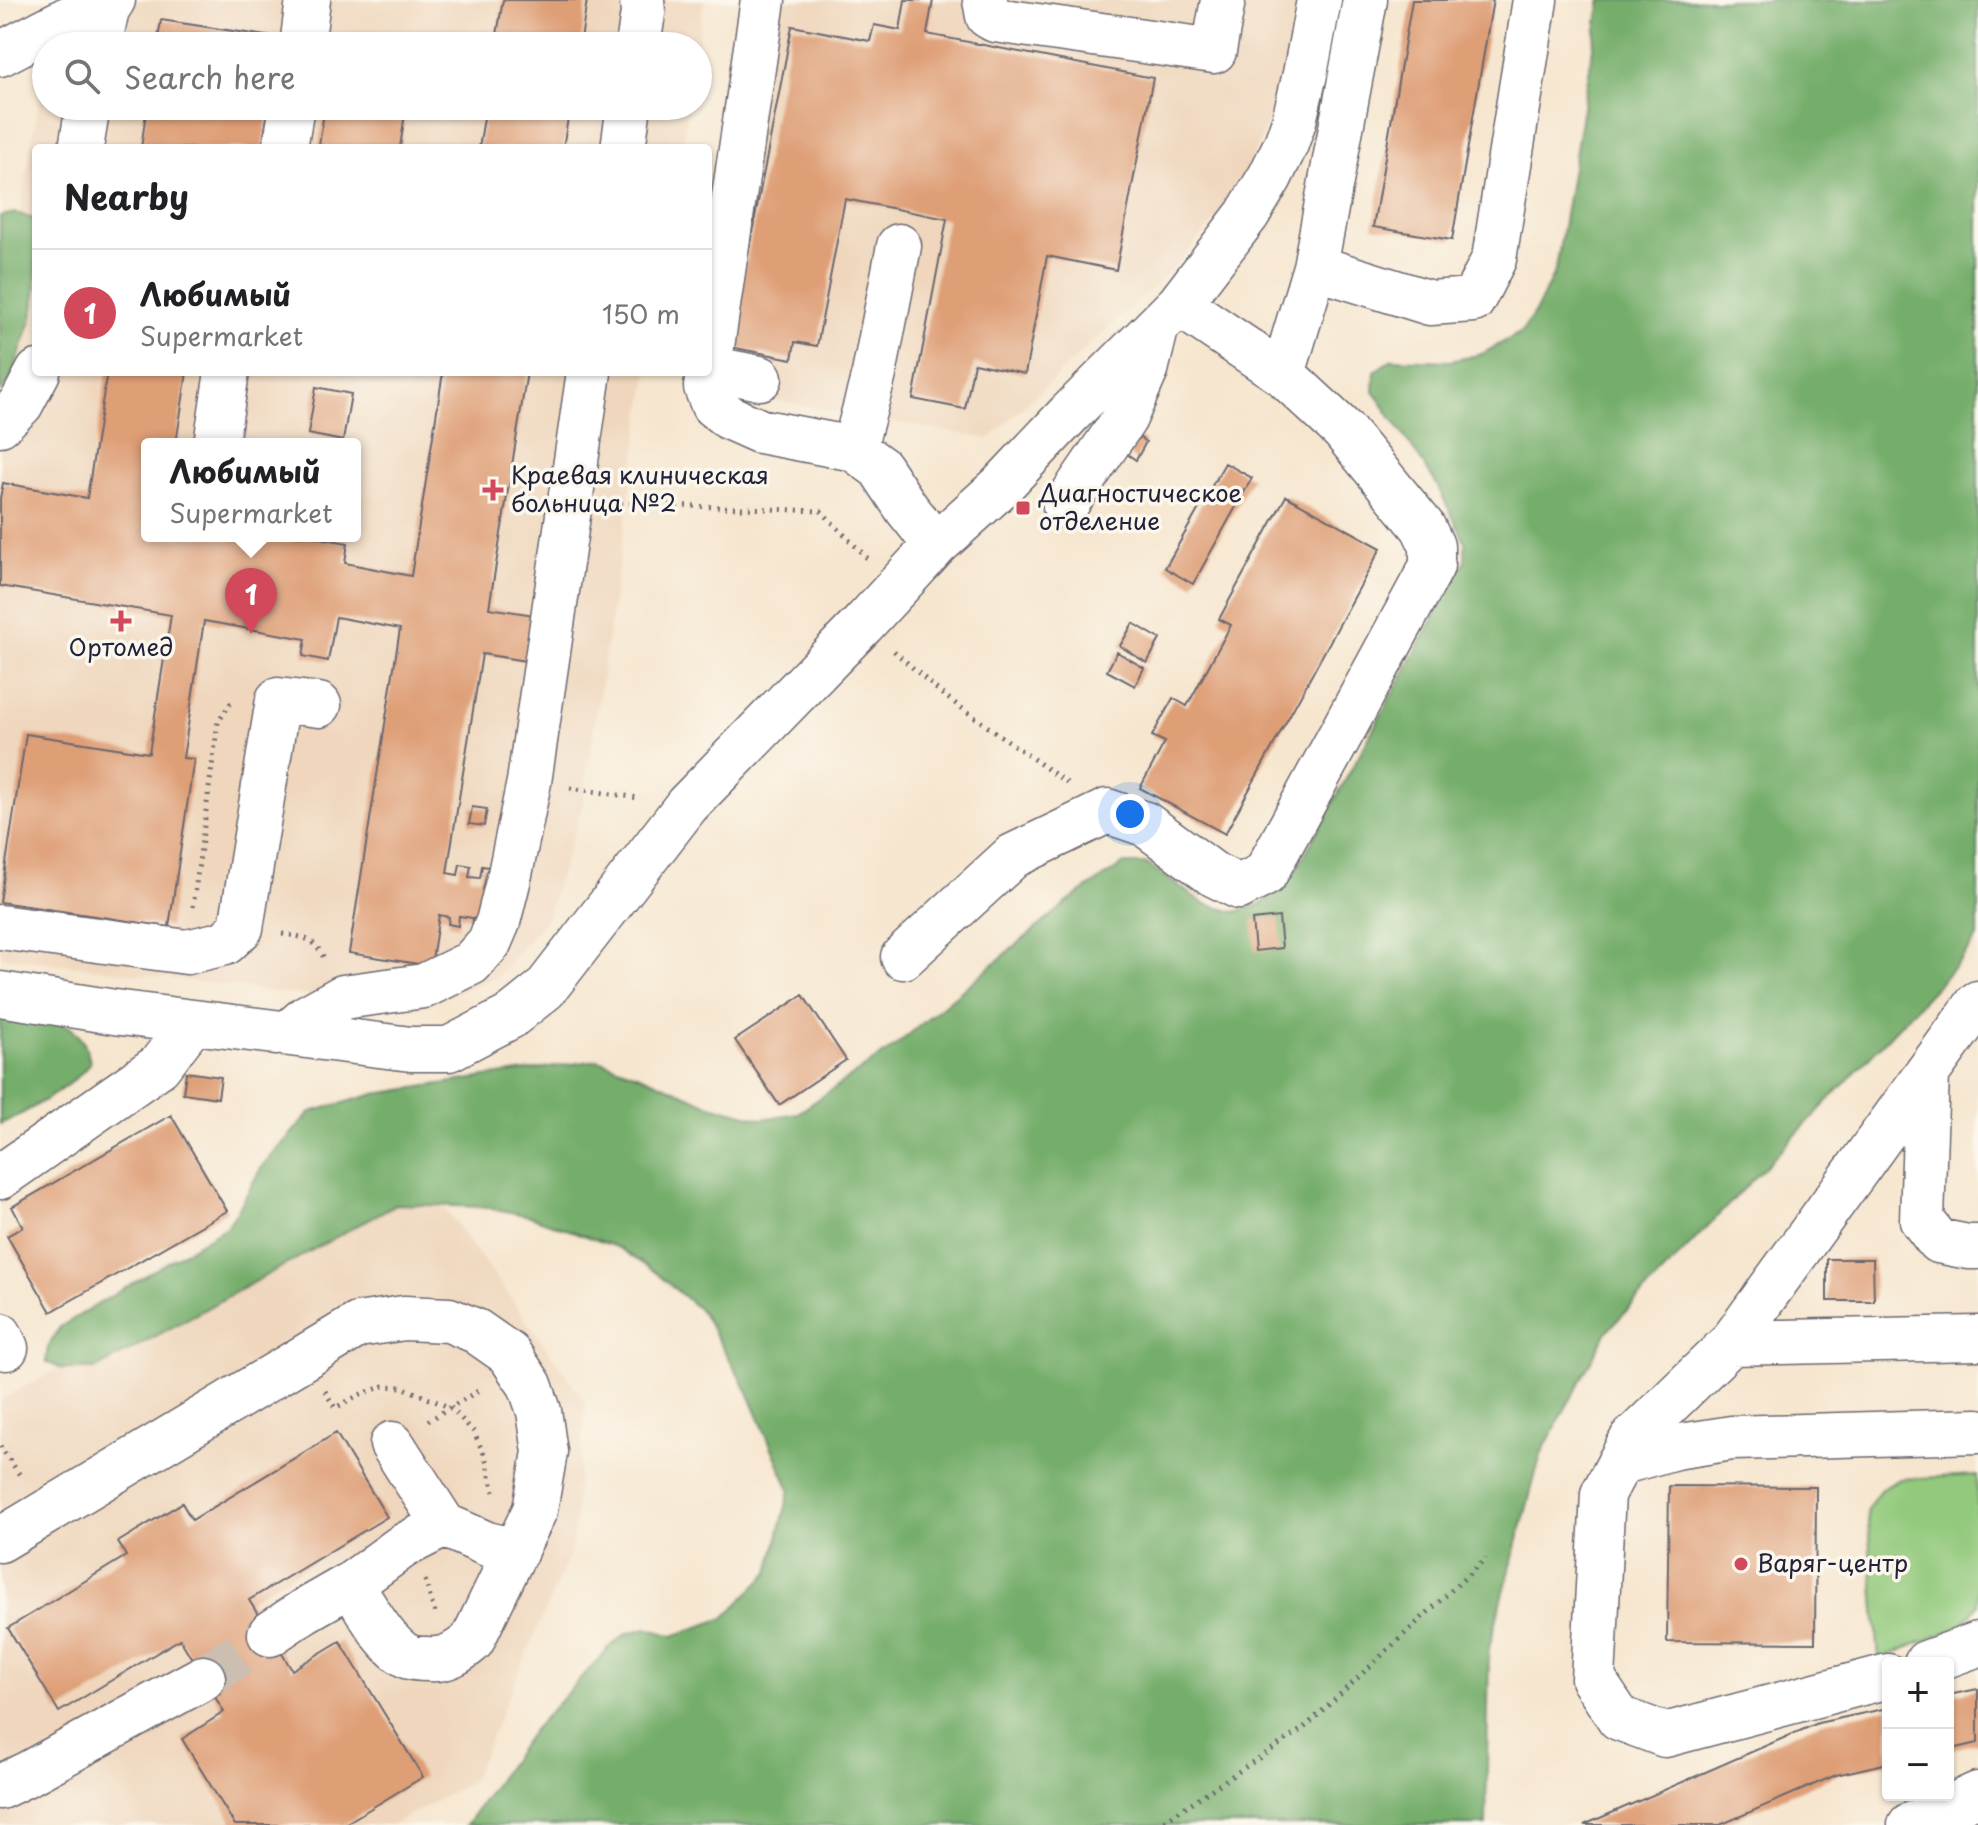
<!DOCTYPE html>
<html lang="en">
<head>
<meta charset="utf-8">
<style>
  body { margin:0; font-family:"Playpen Sans",sans-serif; background:#f6f6f6; color:#202124 }
  .controls { position:absolute; right:24px; bottom:24px; display:grid; overflow:hidden; border-radius:8px; box-shadow:0 2px 6px #0004 }
  .controls button { width:72px; height:72px; display:grid; place-items:center; padding:0; border:0; border-bottom:2px solid #e0e0e0; background:#fff; color:#202124; font:40px sans-serif }
  .you { position:absolute; left:1130px; top:814px; width:28px; height:28px; margin:-20px; border:6px solid #fff; border-radius:50%; background:#1a73e8; box-shadow:0 0 0 12px #1a73e833 }
  .badge { display:grid; place-items:center; width:52px; height:52px; border-radius:50%; background:#d1495b; color:#fff; font-size:26px; font-weight:700 }
  .pin { position:absolute; translate:-50% -66px; filter:drop-shadow(0 2px 4px #0008) }
  .pin::after { content:''; position:absolute; top:42px; width:28px; height:24px; background:inherit; clip-path:polygon(0 0,100% 0,50% 100%) }
  .popup { position:absolute; left:141px; top:438px; width:220px; height:104px; box-sizing:border-box; display:grid; place-content:center; border-radius:8px; background:#fff; filter:drop-shadow(0 2px 6px #0005); font-size:26px; white-space:nowrap; color:#757577 }
  .popup b { font-size:30px; color:#202124 }
  .popup::after { content:''; position:absolute; left:50%; top:100%; margin-left:-16px; border:16px solid transparent; border-top-color:#fff }
  .list { margin:0; padding:0; list-style:none }
  h2 { display:flex; justify-content:space-between; align-items:center; height:104px; margin:0; padding:0 32px; font-size:34px }
  h2 small { font-size:26px; font-weight:400; color:#757577 }
  .list li { display:grid; grid-template-columns:52px 1fr auto; gap:24px; align-items:center; box-sizing:border-box; height:128px; padding:0 32px; border-top:2px solid #e0e0e0 }
  .list b { display:block; font-size:30px; white-space:nowrap }
  .list p { margin:0; font-size:26px; white-space:nowrap; color:#757577 }
  .list em { font-size:26px; font-style:normal; color:#757577 }
  .icon { flex:none; width:44px; height:44px; fill:none; stroke:currentColor; stroke-width:2; stroke-linecap:round; stroke-linejoin:round }
  .map { position:relative; flex:none; width:1978px; height:1825px; overflow:hidden }
  .search { position:absolute; background:#fff; box-shadow:0 2px 6px #0004; left:32px; top:32px; width:680px; height:88px; display:flex; align-items:center; gap:20px; box-sizing:border-box; padding:0 28px; border-radius:44px; color:#757577; font-size:30px }
  .panel { position:absolute; background:#fff; box-shadow:0 2px 6px #0004; left:32px; top:144px; width:680px; height:232px; border-radius:8px }
  .map>svg:first-child { display:block }
  .built { fill:#efd6bc; fill-rule:evenodd }
  .green { fill:#92c97b; stroke:#5a765b; stroke-width:2 }
  .forest { fill:#75ad6b; stroke:#4c6853; stroke-width:2 }
  .building { fill:#de9e76 }
  .lines { fill:none; stroke-linecap:round; stroke-linejoin:round }
  .minor-tunnel { stroke:#ccbfb1; stroke-width:44; stroke-dasharray:44 22; stroke-linecap:butt }
  .minor-casing { stroke:#6c676f; stroke-width:47 }
  .path { stroke:#6c676f; stroke-width:5; stroke-dasharray:2 6; stroke-linecap:butt }
  .minor { stroke:#fff; stroke-width:44 }
  .poi-dot { fill:#d1495b; stroke:#fbf7ec; stroke-width:3 }
  .labels { text-anchor:middle; stroke-width:7; stroke-linejoin:round; paint-order:stroke }
  .poi-label { font-size:24px; fill:#22223b; stroke:#fbf7ec; text-anchor:start }
</style>
</head>
<body>
<div class="map">
<svg width="1978" height="1825" viewBox="0 0 1978 1825">
  <rect width="100%" height="100%" fill="#fbf7ec"/>
  <filter id="ink" filterUnits="userSpaceOnUse"><feTurbulence type="fractalNoise" baseFrequency=".0125" numOctaves="2"/><feDisplacementMap in="SourceGraphic" scale="16" xChannelSelector="R" yChannelSelector="G"/><feConvolveMatrix kernelMatrix="1 2 1 2 8 2 1 2 1" color-interpolation-filters="sRGB"/></filter>
  <filter id="wash" filterUnits="userSpaceOnUse"><feTurbulence type="fractalNoise" baseFrequency=".006" numOctaves="4" result="noise"/><feDisplacementMap in="SourceGraphic" scale="32" xChannelSelector="R" yChannelSelector="G"/><feGaussianBlur stdDeviation="1.8" result="paint"/><feColorMatrix in="noise" values="0 0 0 0 0 0 0 0 0 0 0 0 0 0 0 0 0 1.4 0 .05"/><feComposite in="paint" operator="in"/></filter>
  <g filter="url(#wash)">
    <rect width="100%" height="100%" fill="#f6e6cf"/>
    <!-- built -->
    <path class="built" d="M61 0H704L698 46H47Z
      M753 0H1298L1275 105 1235 198 1178 263 989 439 691 385Z
      M46 54V106H688L682 148H36V372H648L582 807 545 921 497 977 420 1007 282 993 0 956V336ZM147 444H355V536H147Z
      M420 1174 586 1402 572 1549 472 1781 392 1825H0V1400Z"/>
    <!-- green -->
    <path class="green" d="M1977 1475 1978 1605 1961 1626 1879 1659 1867 1510 1880 1490 1900 1479Z"/>
    <!-- forest -->
    <path class="forest" d="M1601 0H1978V936L1960 961 1809 1121 1607 1331 1541 1454 1489 1648 1486 1825H466L532 1731 609 1648 626 1634 646 1628 673 1636 724 1618 769 1572 790 1490 748 1392 702 1312 655 1272 619 1248 530 1216 485 1207 396 1204 96 1369H62L46 1362 48 1346 60 1327 226 1227 237 1212 262 1166 311 1112 375 1094 598 1060 640 1075 707 1104 761 1119 798 1113 894 1047 1074 897 1124 864H1147L1205 904 1235 912 1263 903 1293 876 1465 561V542L1436 483 1374 392 1375 371 1392 359 1451 361 1482 354 1522 332 1538 307 1556 269Z
      M16 213 36 220V286L32 318 11 378 0 392V216Z
      M0 1017C40 1019 81 1012 90 1062 79 1082 23 1115 0 1124Z"/>
    <g id="blocks">
      <!-- building -->
      <path class="building" d="M503 0H587L580 46H495Z
        M905 0H933L927 34 1153 78 1116 270 1047 256 1025 374 974 363 965 409 913 399 947 219 845 199 817 346 795 342 792 359 730 347 792 26 870 41 874 25 900 30Z
        M1412 0H1493L1452 240 1373 227Z
        M161 20 279 38 278 46H157Z
        M147 106H269L262 148H141Z
        M325 106H406L400 148H333L319 145Z
        M486 106H570L563 148H479Z
        M107 372H187L176 444H147V536H309L348 543 345 563 411 576 443 372H527L489 608 534 615 526 661 482 654 447 873 458 875 460 864 471 866 469 877 480 878 482 866 495 868 485 931 472 929 473 918 459 916 458 926 448 924 449 917 439 915 431 966 349 953 400 629 336 617 328 661 303 656 306 639 204 621 183 758 194 759 169 927 0 902 26 734 149 753 171 615 0 586V498L3 483 87 498Z
        M316 387 351 394 343 441 308 434Z
        M1132 432 1146 442 1136 460 1121 450Z
        M1225 463 1252 478 1193 584 1165 568Z
        M1286 496 1381 548 1225 834 1140 788 1165 742 1152 736 1173 698 1187 706 1231 625 1219 619Z
        M1133 623 1160 639 1147 663 1120 646Z
        M1117 652 1144 668 1135 686 1107 671Z
        M472 807 487 809 484 826 469 824Z
        M1279 917 1282 948 1255 951 1252 920Z
        M803 995 846 1060 779 1105 735 1040Z
        M186 1072 221 1077 218 1098 183 1093Z
        M171 1115 227 1211 51 1312 7 1236 23 1227 12 1207Z
        M1827 1259H1873L1874 1301H1827Z
        M336 1433 387 1517 249 1600 292 1670 340 1641 423 1777 343 1825H235L182 1739 224 1712 180 1639 59 1712 8 1628 126 1556 118 1542 182 1503 192 1520Z
        M1669 1486 1816 1487 1815 1643 1667 1642Z
        M1978 1689V1743L1948 1750V1695Z
        M1888 1708V1763L1836 1775 1720 1825H1584L1818 1723Z"/>
    </g>
  </g>
  <g filter="url(#ink)">
    <use href="#blocks" fill-opacity="0" stroke="#6c676f" stroke-width="2"/>
    <g class="lines">
      <!-- minor-tunnel -->
      <path class="minor-tunnel" d="M203 1678 270 1634"/>
      <!-- minor casing -->
      <g class="minor-casing">
        <path id="minor" d="M763 0 706 387 713 405 730 418 759 431 854 449 880 468 907 509 936 545
          M985 0 988 16 995 20 1214 51 1223 0
          M99 46 107 9 113 0
          M302 46 308 0
          M638 46 643 13 642 0
          M0 54 104 0
          M81 148 88 106
          M285 148 292 106
          M623 148 629 106
          M1315 267 1430 303 1473 300 1494 259 1535 0
          M709 368 760 378
          M1283 374 1315 267 1365 0
          M0 424 21 404 38 372
          M216 444 227 372
          M854 449 874 374 899 246
          M1065 506 1125 418 1146 370 1156 329
          M0 927 187 952 225 943 241 928 278 700 319 705
          M903 957 1013 856 1107 811 1145 824 1213 874 1239 887 1265 874 1432 566V546L1423 527 1343 430 1283 374 1179 304
          M0 994 121 1013 411 1049H449L510 1017 545 989 687 805 863 624 936 545 1000 487 1070 413 1179 304 1247 215 1270 177 1286 144 1294 121 1305 74 1319 0
          M276 1033 291 1031 307 1017 343 997 424 986 471 963 489 943 498 922 510 874 529 782 589 372
          M1927 1073 1922 1220 1938 1241 1968 1247H1978
          M0 1177 159 1066 193 1022
          M0 1335 6 1348
          M1731 1343 1978 1338
          M392 1444 444 1525 487 1544 516 1551
          M1619 1463 1675 1447 1732 1438 1978 1431
          M0 1540 358 1325 404 1318 449 1320 476 1331 509 1354 530 1385 539 1411 545 1452 535 1510 472 1641C459 1652 446 1661 428 1659 421 1659 415 1659 409 1657 386 1647 364 1605 351 1584L304 1611 270 1634
          M351 1584 403 1546 444 1525
          M1926 1663 1978 1644
          M1888 1676 1665 1735 1619 1718 1593 1679 1603 1494 1632 1439 1731 1343 1978 1003
          M0 1787 29 1773 203 1678
          M1910 1825 1978 1794"/>
      </g>
      <!-- path -->
      <path class="path" d="M613 503 821 511 867 558
        M894 651 942 694 1067 783
        M570 788 639 798
        M193 907 218 722 230 704 235 702
        M282 934C305 937 314 938 325 960
        M325 1391 335 1408 359 1395 384 1386 402 1387 451 1408 473 1431 485 1456 494 1492
        M428 1421 481 1389
        M0 1446 22 1478
        M425 1580 436 1617
        M1158 1825 1304 1728 1486 1558"/>
      <!-- minor -->
      <use href="#minor" class="minor"/>
    </g>
  </g>
  <!-- markers -->
  <g class="poi-dot">
    <path d="M489 478h8v8h8v8h-8v8h-8v-8h-8v-8h8z"/>
    <rect x="1015" y="500" width="16" height="16" rx="4"/>
    <path d="M117 609h8v8h8v8h-8v8h-8v-8h-8v-8h8z"/>
    <circle cx="1741" cy="1564" r="8"/>
  </g>
  <g class="labels">
    <!-- poi labels -->
    <g class="poi-label">
      <text x="511" y="484">Краевая клиническая<tspan x="511" dy="28">больница №2</tspan></text>
      <text x="1039" y="502">Диагностическое<tspan x="1039" dy="28">отделение</tspan></text>
      <text x="121" y="656" text-anchor="middle">Ортомед</text>
      <text x="1757" y="1572">Варяг-центр</text>
    </g>
  </g>
</svg>
<div class="controls">
<button>+</button>
<button>−</button>
</div>
<div class="you"></div>
<div class="pin badge" style="left:251px;top:634px">1</div>
<div class="popup"><b>Любимый</b>Supermarket</div>
<div class="search"><svg class="icon" aria-label="search" viewBox="0 0 24 24"><circle cx="10" cy="10" r="6"/><path d="M15 15l6 6"/></svg>Search here</div>
<section class="panel">
<h2>Nearby<small></small></h2>
<ul class="list">
<li><span class="badge">1</span><div><b>Любимый</b><p>Supermarket</p></div><em>150 m</em></li>
</ul>
</section>
</div>
</body>
</html>
